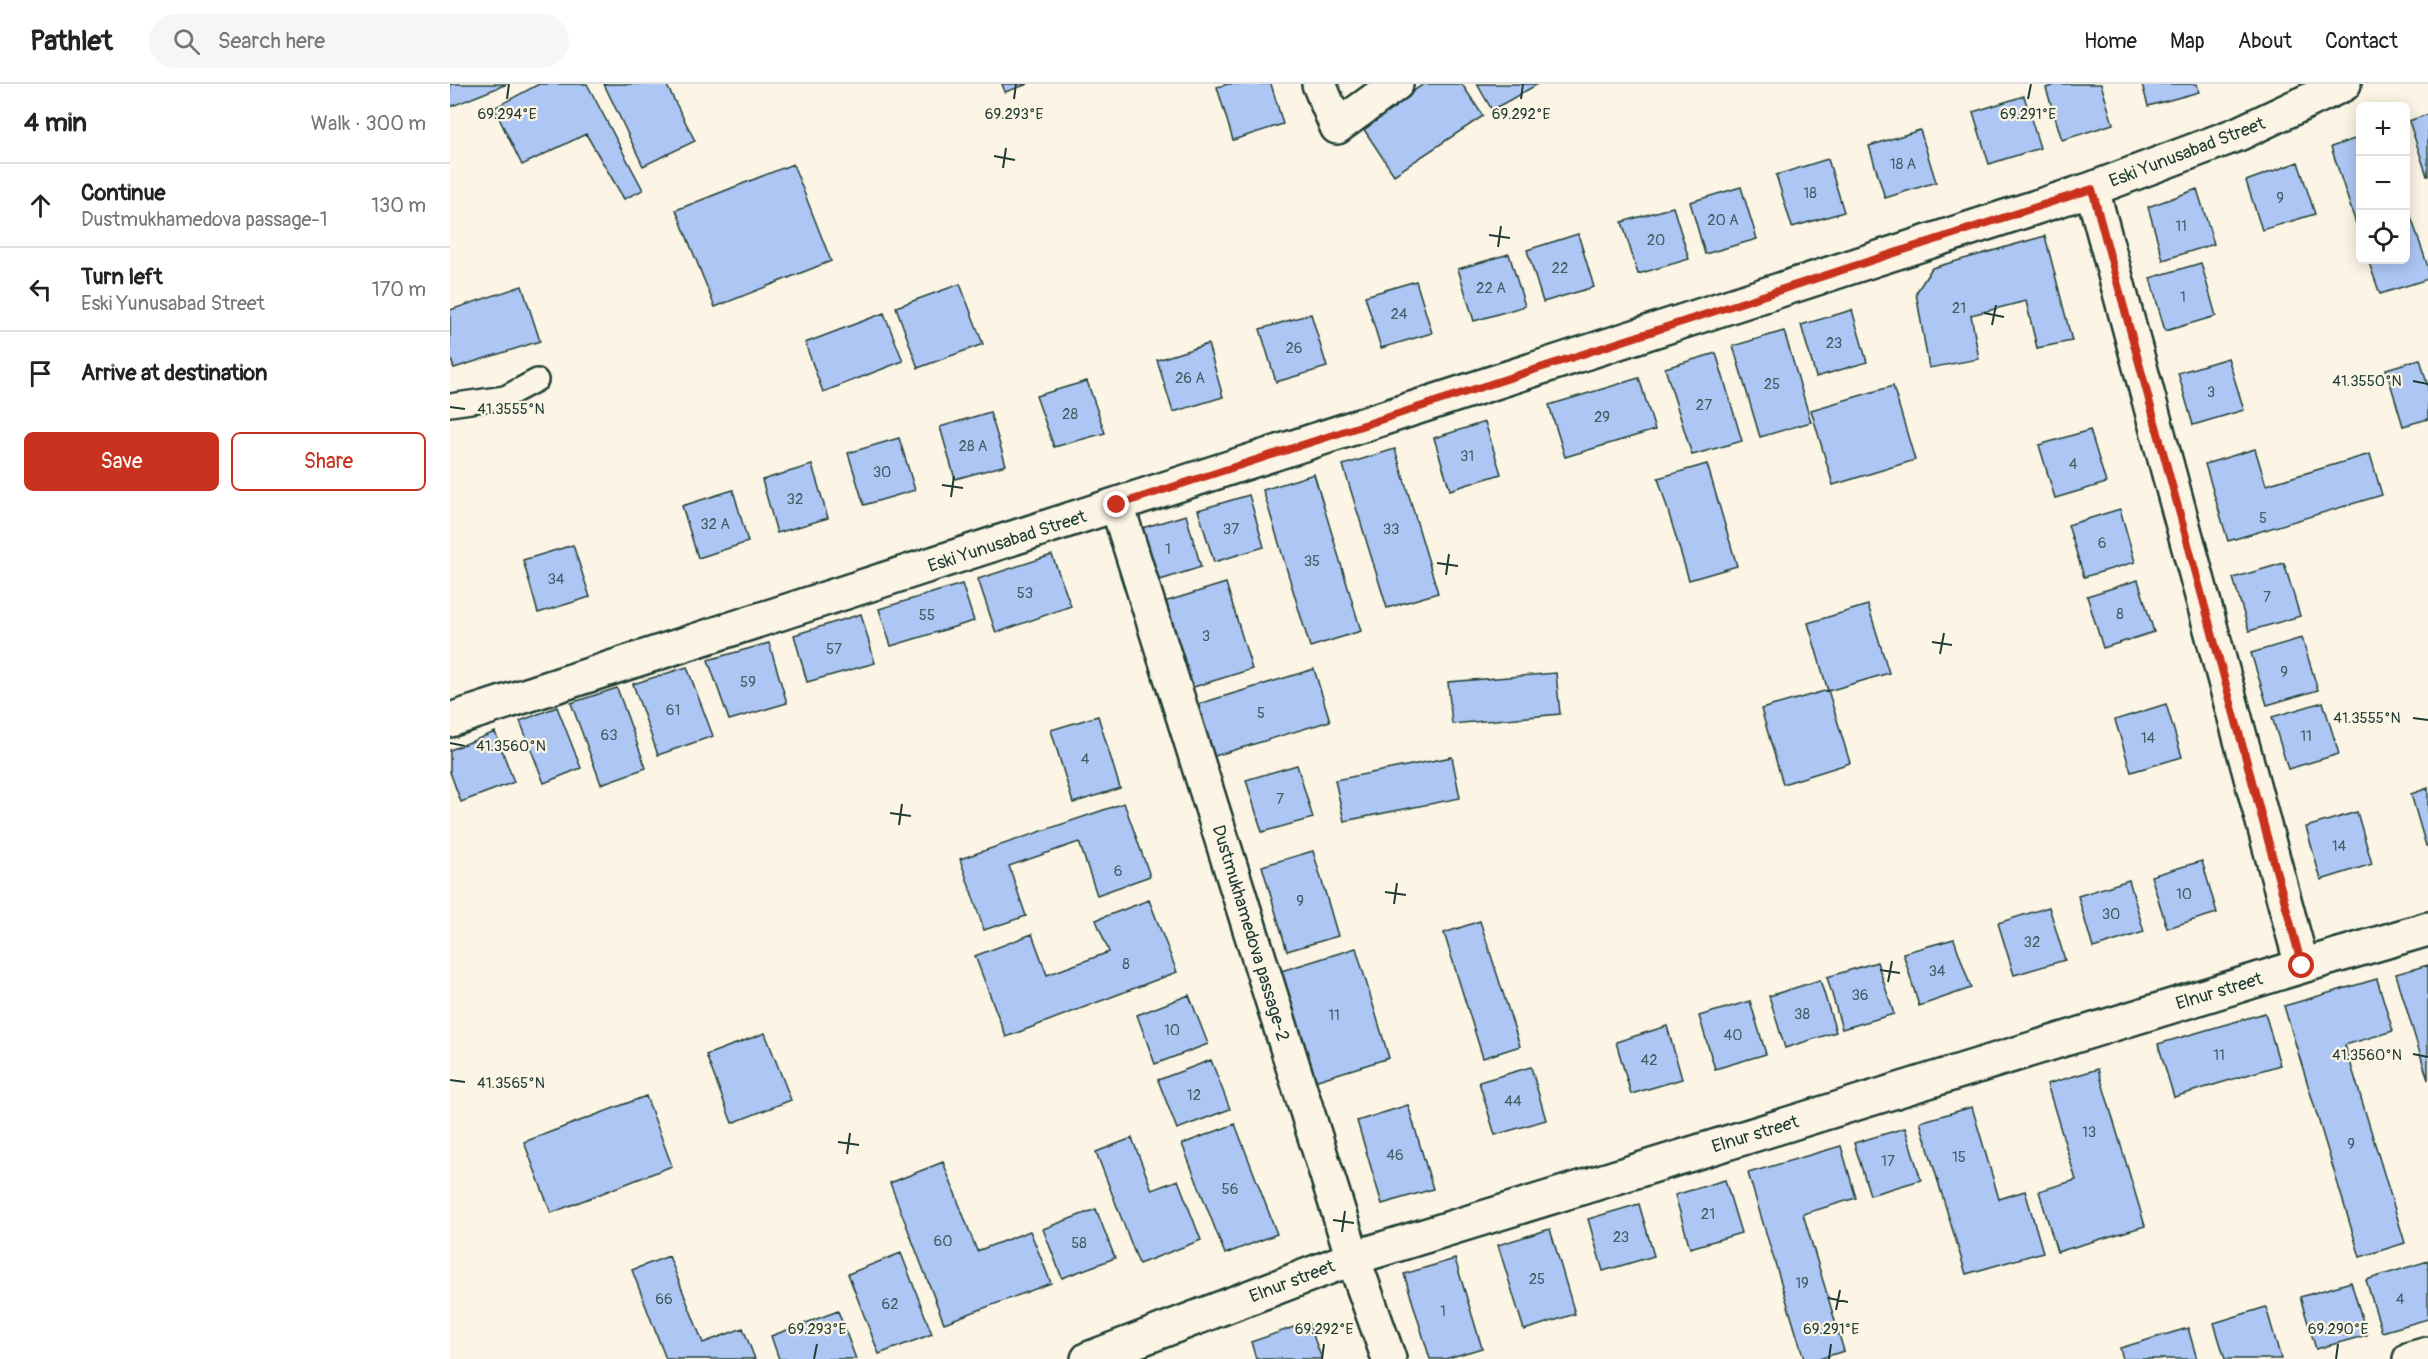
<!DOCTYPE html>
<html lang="en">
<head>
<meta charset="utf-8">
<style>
  body { margin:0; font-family:Pangolin,sans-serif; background:#f6f6f6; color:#222 }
  .controls { position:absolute; right:18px; top:18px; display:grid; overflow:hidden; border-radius:9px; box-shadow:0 3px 15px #0003 }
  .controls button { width:54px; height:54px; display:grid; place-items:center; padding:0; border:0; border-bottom:2px solid #e0e0e0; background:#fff; color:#222; font:30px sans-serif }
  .stop { position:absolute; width:18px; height:18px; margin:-14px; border:4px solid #c8321e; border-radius:50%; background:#fff }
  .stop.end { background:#c8321e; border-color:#fff; box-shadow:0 2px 6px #0008 }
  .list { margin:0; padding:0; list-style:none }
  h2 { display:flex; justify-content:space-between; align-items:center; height:78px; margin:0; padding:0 24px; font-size:26px }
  h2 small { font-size:20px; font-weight:400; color:#767676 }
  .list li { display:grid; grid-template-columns:39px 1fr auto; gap:18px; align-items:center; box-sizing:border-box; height:84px; padding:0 24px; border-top:2px solid #e0e0e0 }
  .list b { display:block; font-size:22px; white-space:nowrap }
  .list p { margin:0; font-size:20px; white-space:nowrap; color:#767676 }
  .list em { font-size:20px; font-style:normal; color:#767676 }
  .actions { display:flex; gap:12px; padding:18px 24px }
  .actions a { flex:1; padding:14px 0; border:2px solid #c8321e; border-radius:9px; text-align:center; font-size:21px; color:#c8321e }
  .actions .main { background:#c8321e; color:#fff }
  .icon { flex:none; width:33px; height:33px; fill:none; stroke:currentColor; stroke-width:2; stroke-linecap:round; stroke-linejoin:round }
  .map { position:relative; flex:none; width:1978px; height:1275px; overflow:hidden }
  header { display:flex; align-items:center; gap:36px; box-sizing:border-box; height:84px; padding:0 30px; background:#fff; border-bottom:2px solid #e0e0e0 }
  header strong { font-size:28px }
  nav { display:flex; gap:33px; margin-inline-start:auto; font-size:21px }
  .search { width:420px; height:54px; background:#f6f6f6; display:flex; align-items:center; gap:15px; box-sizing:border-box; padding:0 21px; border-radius:33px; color:#767676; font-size:22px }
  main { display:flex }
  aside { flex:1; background:#fff }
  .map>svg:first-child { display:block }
  .building { fill:#adc6f4; stroke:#1f3d34; stroke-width:1.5 }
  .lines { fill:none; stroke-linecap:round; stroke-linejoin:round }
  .service-casing { stroke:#1f3d34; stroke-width:26 }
  .minor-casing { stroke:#1f3d34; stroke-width:38 }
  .service { stroke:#fcf5e5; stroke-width:21 }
  .minor { stroke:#fcf5e5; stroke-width:33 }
  .route { stroke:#c8321e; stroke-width:8 }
  .ticks { fill:none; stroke:#1f3d34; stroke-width:2 }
  .labels { text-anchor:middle; stroke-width:4.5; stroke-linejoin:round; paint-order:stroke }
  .number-label { font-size:15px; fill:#425f64 }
  .street-label { font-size:18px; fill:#1f3d34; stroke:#fcf5e5 }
  .ticks-label { font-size:15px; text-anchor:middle; fill:#1f3d34; stroke:#fcf5e5; stroke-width:4.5; stroke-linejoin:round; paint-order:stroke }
</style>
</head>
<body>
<header>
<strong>Pathlet</strong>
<div class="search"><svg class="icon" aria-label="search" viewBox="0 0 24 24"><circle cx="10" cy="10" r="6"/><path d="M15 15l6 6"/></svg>Search here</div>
<nav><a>Home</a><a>Map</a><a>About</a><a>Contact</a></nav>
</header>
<main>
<aside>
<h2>4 min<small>Walk · 300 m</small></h2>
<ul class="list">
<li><svg class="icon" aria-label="ahead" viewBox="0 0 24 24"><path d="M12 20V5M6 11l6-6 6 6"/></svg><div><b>Continue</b><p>Dustmukhamedova passage-1</p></div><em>130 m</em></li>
<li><svg class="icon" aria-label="left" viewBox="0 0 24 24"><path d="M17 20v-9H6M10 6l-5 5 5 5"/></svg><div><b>Turn left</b><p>Eski Yunusabad Street</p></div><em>170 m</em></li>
<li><svg class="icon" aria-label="arrive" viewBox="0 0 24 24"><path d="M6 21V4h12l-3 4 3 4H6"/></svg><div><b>Arrive at destination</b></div></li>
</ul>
<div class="actions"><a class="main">Save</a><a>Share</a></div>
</aside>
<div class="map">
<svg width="1978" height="1275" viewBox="0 0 1978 1275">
  <rect width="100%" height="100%" fill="#fcf5e5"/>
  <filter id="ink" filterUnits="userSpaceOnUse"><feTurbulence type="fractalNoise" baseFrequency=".0167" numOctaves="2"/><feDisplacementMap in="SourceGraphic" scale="12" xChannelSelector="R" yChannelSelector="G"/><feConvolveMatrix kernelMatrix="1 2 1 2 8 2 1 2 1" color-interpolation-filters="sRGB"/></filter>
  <g filter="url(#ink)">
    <!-- building -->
    <path class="building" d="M0 0H57L0 23Z
      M89 0H137L193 106 174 115 136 50 72 81 44 24Z
      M154 0H216L245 57 193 82Z
      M552 0H578L555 8Z
      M778 0H821L833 40 783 56 767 3Z
      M974 0H1012L1033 32 944 91 911 41Z
      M1027 0H1088L1042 26Z
      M1608 0H1651L1663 40 1612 56 1596 4Z
      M1692 0H1747L1749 8 1698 22Z
      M1574 12 1590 64 1539 80 1523 28Z
      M1978 30V92H1977L1959 37Z
      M1470 46 1486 98 1435 114 1419 62Z
      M1910 53V152L1881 63Z
      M1378 75 1394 128 1342 143 1326 91Z
      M1848 78 1865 130 1812 146 1796 97Z
      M343 80 381 177 265 223 226 126Z
      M1291 103 1307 155 1255 170 1240 118Z
      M1747 105 1764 160 1713 176 1698 123Z
      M1956 118 1978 183V195L1930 210 1918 176H1956Z
      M1223 123 1239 175 1188 190 1172 138Z
      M1128 150 1144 203 1093 218 1077 166Z
      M1595 152 1622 257 1587 264 1576 217 1521 231 1529 275 1479 284 1466 209 1482 184Z
      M1059 170 1075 222 1024 237 1008 185Z
      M1751 179 1766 232 1715 247 1700 194Z
      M966 197 982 249 931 264 915 212Z
      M510 200 533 260 468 284 446 223Z
      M72 202 90 257 4 284 0 273V226Z
      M1402 226 1417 278 1366 293 1351 241Z
      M434 229 453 277 373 308 355 259Z
      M861 230 877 283 826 298 810 245Z
      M1334 247 1361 338 1310 353 1283 262Z
      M758 260 773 313 723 328 707 276Z
      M1266 269 1292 357 1242 371 1215 284Z
      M1778 274 1794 326 1743 341 1728 289Z
      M1970 275 1978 303V335L1953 342 1936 285Z
      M1189 294 1205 346 1115 373 1099 321Z
      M637 297 655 349 604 363 586 312Z
      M1443 302 1465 376 1383 401 1361 326Z
      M540 328 556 381 505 395 490 343Z
      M1035 338 1051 390 1000 406 984 354Z
      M1640 346 1656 399 1605 414 1589 361Z
      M449 354 465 406 414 421 398 369Z
      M945 365 988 509 937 524 893 381Z
      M1805 365 1816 401 1920 370 1932 411 1778 457 1755 380Z
      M1257 380 1287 482 1239 496 1208 394Z
      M362 381 378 434 327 449 312 396Z
      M864 390 911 547 860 563 813 406Z
      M283 406 298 458 248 474 232 422Z
      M799 411 814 463 764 478 748 426Z
      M1670 425 1685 478 1634 493 1618 441Z
      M736 431 751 483 701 499 685 446Z
      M123 461 140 513 88 529 73 476Z
      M602 471 621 522 546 549 528 495Z
      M1834 479 1850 532 1799 547 1783 494Z
      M1688 496 1704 548 1653 564 1637 512Z
      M776 499 802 585 737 605 711 519Z
      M512 500 524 537 441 562 429 525Z
      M1418 521 1439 589 1378 607 1358 539Z
      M411 530 425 579 357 598 344 551Z
      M1852 554 1868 606 1817 621 1801 569Z
      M319 559 337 619 279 636 258 576Z
      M237 583 263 652 208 671 183 600Z
      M864 585 880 637 758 674 742 622Z
      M1106 589 1110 630 1002 640 998 598Z
      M167 604 196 684 151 700 121 619Z
      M1378 606 1400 679 1333 700 1311 625Z
      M1873 618 1889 670 1838 685 1822 633Z
      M1716 620 1732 673 1681 688 1665 636Z
      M107 623 131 684 94 699 70 637Z
      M648 632 670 704 623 719 601 646Z
      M45 648 64 698 11 718 0 688V666Z
      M1002 673 1010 714 894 737 885 696Z
      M847 681 863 734 812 748 796 696Z
      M1978 704V761L1976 762 1961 710Z
      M674 719 700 792 647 811 629 758 559 782 576 832 534 846 510 775Z
      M1907 728 1922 780 1871 796 1856 743Z
      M863 767 888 852 837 867 812 782Z
      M1752 777 1767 829 1717 844 1701 792Z
      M1679 796 1694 848 1643 864 1628 812Z
      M699 816 727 888 556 953 525 872 582 850 597 891 659 868 646 836Z
      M1599 823 1615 876 1564 891 1548 839Z
      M1030 837 1070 962 1033 974 994 849Z
      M1504 855 1521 904 1469 922 1453 869Z
      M906 864 939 974 861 998 828 888Z
      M1427 878 1444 930 1392 945 1377 893Z
      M1978 881V996L1946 890Z
      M1927 895 1943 947 1895 961 1955 1159 1910 1173 1834 922Z
      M1370 896 1386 948 1335 964 1319 912Z
      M739 911 758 960 705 980 687 931Z
      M1300 917 1316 970 1265 985 1249 932Z
      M1815 929 1830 981 1724 1013 1708 960Z
      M1217 942 1232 995 1181 1010 1166 958Z
      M315 949 341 1016 282 1039 256 971Z
      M761 976 780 1025 727 1045 708 996Z
      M1081 983 1096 1036 1045 1051 1029 998Z
      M1648 985 1695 1142 1607 1168 1589 1107 1626 1096 1597 1000Z
      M196 1012 222 1082 101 1129 74 1058Z
      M958 1021 983 1105 932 1120 907 1037Z
      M1522 1023 1549 1115 1575 1107 1593 1168 1516 1190 1470 1038Z
      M785 1040 827 1150 775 1170 732 1060Z
      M1455 1044 1471 1096 1420 1111 1404 1059Z
      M682 1054 702 1106 728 1096 751 1156 689 1180 646 1068Z
      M1391 1062 1406 1114 1353 1130 1394 1267 1369 1275H1354L1298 1089Z
      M493 1078 527 1167 580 1147 601 1199 494 1239 440 1099Z
      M1275 1096 1291 1149 1240 1164 1225 1111Z
      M1189 1120 1204 1172 1153 1187 1138 1135Z
      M646 1125 665 1174 612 1194 593 1145Z
      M1100 1145 1125 1230 1074 1246 1048 1161Z
      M451 1169 482 1250 429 1270 398 1190Z
      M219 1172 253 1259 293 1244 305 1275H216L182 1186Z
      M1005 1175 1032 1264 995 1275H980L954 1190Z
      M1978 1177V1235L1932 1248 1916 1196Z
      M1901 1198 1917 1251 1866 1265 1850 1213Z
      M1816 1223 1831 1275H1775L1764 1239Z
      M388 1227 406 1275H329L321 1252Z
      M858 1238 872 1275H806L801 1258Z
      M1738 1244 1747 1275H1673L1670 1264Z"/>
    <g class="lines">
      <!-- service casing -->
      <g class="service-casing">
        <path id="service" d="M0 321 55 313 87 296"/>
      </g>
      <!-- minor casing -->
      <g class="minor-casing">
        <path id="minor" d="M869 0 887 43 946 0
          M1642 105 1852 882
          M667 421 903 1174 939 1275
          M0 636 1642 105 1788 50 1894 0
          M638 1275 903 1174 1852 882 1978 845
          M1960 1275 1978 1270"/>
      </g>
      <!-- service -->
      <use href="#service" class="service"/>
      <!-- minor -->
      <use href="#minor" class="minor"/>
    </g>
  </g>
  <g class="lines" filter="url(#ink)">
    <!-- route -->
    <path class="route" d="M667 421 1642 105 1852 882"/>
  </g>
  <!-- ticks -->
  <path class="ticks" d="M57 15 59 0M564 15 566 0M1071 15 1073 0M1578 15 1581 0M544 72 565 76M553 84 556 64M1039 151 1060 154M1048 163 1051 142M1534 229 1554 233M1542 241 1546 221M1963 297 1978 300M0 323 15 325M492 401 513 404M501 413 504 392M987 479 1008 482M996 491 999 470M1482 558 1502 561M1490 570 1494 549M1963 634 1978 636M0 659 15 662M440 729 461 732M449 741 452 720M935 808 956 811M944 820 947 799M1430 886 1450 889M1438 898 1442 877M1963 970 1978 973M0 996 15 998M388 1058 409 1061M397 1070 400 1049M883 1136 904 1139M892 1148 895 1127M1378 1214 1398 1218M1386 1226 1390 1206M364 1275 367 1260M872 1275 874 1260M1379 1275 1381 1260M1886 1275 1888 1260"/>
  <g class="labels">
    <!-- number labels -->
    <g class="number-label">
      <text x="1453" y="85">18 A</text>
      <text x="1360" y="114">18</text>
      <text x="1830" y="119">9</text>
      <text x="1273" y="141">20 A</text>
      <text x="1731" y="147">11</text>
      <text x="1206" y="161">20</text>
      <text x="1110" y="189">22</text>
      <text x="1041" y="209">22 A</text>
      <text x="1733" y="218">1</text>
      <text x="1509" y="229">21</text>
      <text x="949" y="235">24</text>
      <text x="1384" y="264">23</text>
      <text x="844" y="269">26</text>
      <text x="740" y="299">26 A</text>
      <text x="1322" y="305">25</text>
      <text x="1761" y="313">3</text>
      <text x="1254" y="326">27</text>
      <text x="620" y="335">28</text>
      <text x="1152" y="338">29</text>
      <text x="523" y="367">28 A</text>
      <text x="1017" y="377">31</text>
      <text x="1623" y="385">4</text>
      <text x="432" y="393">30</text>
      <text x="345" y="420">32</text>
      <text x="1813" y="439">5</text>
      <text x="265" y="445">32 A</text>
      <text x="781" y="450">37</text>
      <text x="941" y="450">33</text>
      <text x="1652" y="464">6</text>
      <text x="718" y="470">1</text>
      <text x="862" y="482">35</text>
      <text x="106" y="500">34</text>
      <text x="575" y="514">53</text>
      <text x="1817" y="518">7</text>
      <text x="1670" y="535">8</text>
      <text x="477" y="536">55</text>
      <text x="756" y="557">3</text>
      <text x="384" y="570">57</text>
      <text x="1834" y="593">9</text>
      <text x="298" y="603">59</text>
      <text x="223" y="631">61</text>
      <text x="811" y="634">5</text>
      <text x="159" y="656">63</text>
      <text x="1856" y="657">11</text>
      <text x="1698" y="659">14</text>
      <text x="635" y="680">4</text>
      <text x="830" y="720">7</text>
      <text x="1889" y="767">14</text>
      <text x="668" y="792">6</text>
      <text x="1734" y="815">10</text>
      <text x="850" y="822">9</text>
      <text x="1661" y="835">30</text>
      <text x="1582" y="863">32</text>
      <text x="676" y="885">8</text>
      <text x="1487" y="892">34</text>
      <text x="1410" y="916">36</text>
      <text x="1352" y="935">38</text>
      <text x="884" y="936">11</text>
      <text x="722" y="951">10</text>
      <text x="1283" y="956">40</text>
      <text x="1769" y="976">11</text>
      <text x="1199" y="981">42</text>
      <text x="744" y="1016">12</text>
      <text x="1063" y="1022">44</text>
      <text x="1639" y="1053">13</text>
      <text x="1901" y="1065">9</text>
      <text x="945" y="1076">46</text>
      <text x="1509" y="1078">15</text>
      <text x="1438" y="1082">17</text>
      <text x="780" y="1110">56</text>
      <text x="1258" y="1135">21</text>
      <text x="1171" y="1158">23</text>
      <text x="493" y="1162">60</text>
      <text x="629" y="1164">58</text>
      <text x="1087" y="1200">25</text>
      <text x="1352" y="1204">19</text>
      <text x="214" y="1220">66</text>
      <text x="1950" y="1220">4</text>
      <text x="440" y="1225">62</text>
      <text x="993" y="1232">1</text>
    </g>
    <!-- street labels -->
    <g class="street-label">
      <text transform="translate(1737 68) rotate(-21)" y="6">Eski Yunusabad Street</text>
      <text transform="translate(557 457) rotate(-18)" y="6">Eski Yunusabad Street</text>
      <text transform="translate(801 849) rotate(73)" y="6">Dustmukhamedova passage-2</text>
      <text transform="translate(1769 907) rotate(-17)" y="6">Elnur street</text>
      <text transform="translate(1305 1050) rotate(-17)" y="6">Elnur street</text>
      <text transform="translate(842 1197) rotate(-21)" y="6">Elnur street</text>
    </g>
  </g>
  <g class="ticks-label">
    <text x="57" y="35">69.294°E</text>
    <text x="564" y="35">69.293°E</text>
    <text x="1071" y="35">69.292°E</text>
    <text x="1578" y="35">69.291°E</text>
    <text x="1917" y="302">41.3550°N</text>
    <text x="61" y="330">41.3555°N</text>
    <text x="1917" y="639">41.3555°N</text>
    <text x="61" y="667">41.3560°N</text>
    <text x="1917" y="976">41.3560°N</text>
    <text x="61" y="1004">41.3565°N</text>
    <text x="367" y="1250">69.293°E</text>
    <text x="874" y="1250">69.292°E</text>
    <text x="1381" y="1250">69.291°E</text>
    <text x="1888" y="1250">69.290°E</text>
  </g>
</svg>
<div class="controls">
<button>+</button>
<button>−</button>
<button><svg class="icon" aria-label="locate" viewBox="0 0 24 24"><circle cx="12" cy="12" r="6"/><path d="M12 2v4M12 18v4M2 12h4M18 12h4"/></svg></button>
</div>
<div class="stop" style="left:1852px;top:882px"></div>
<div class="stop end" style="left:667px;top:421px"></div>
</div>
</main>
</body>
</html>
